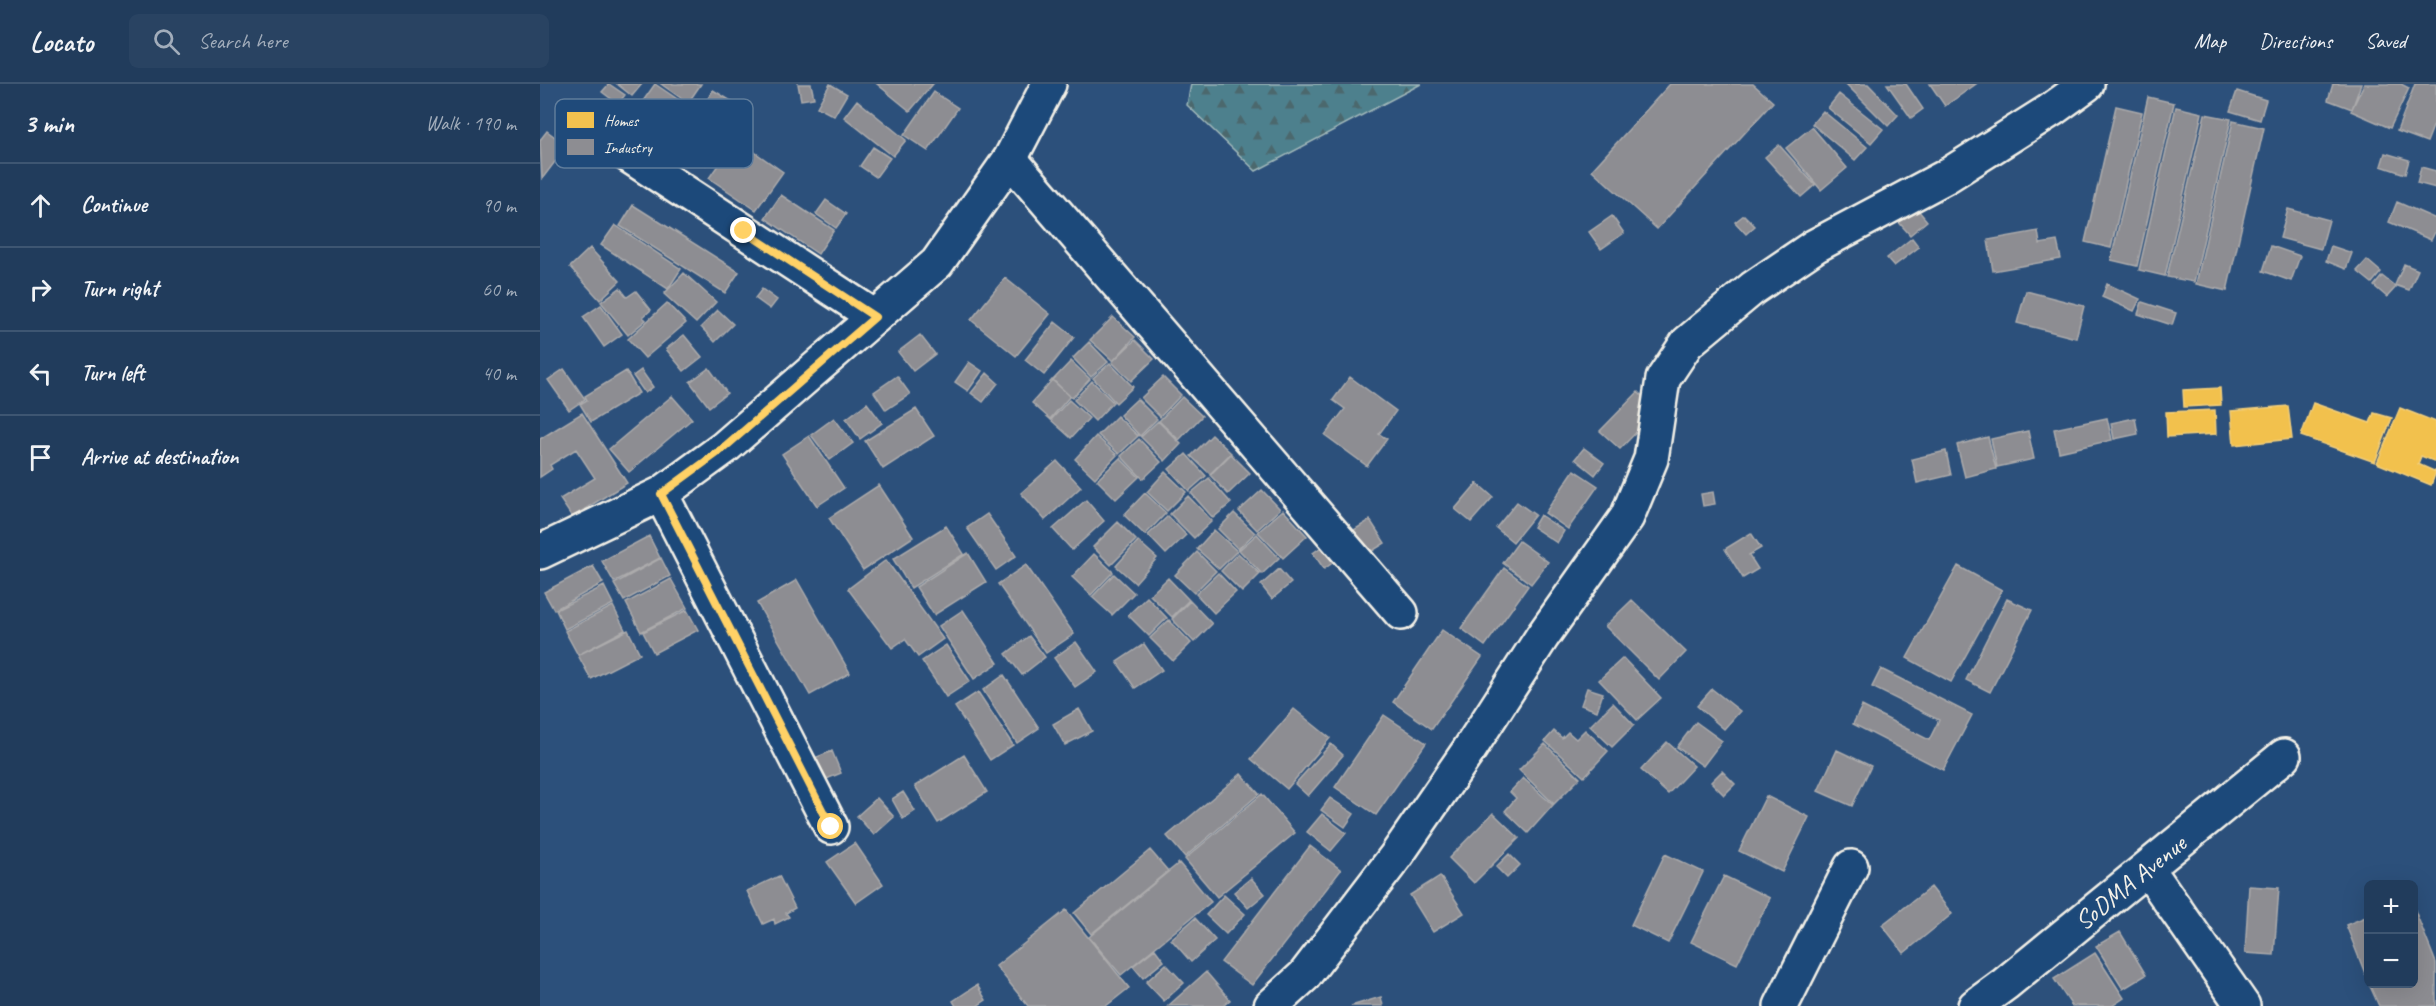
<!DOCTYPE html>
<html lang="en">
<head>
<meta charset="utf-8">
<style>
  body { margin:0; font-family:Caveat,sans-serif; background:#294362; color:#f1f3f6 }
  .controls { position:absolute; right:18px; bottom:18px; display:grid; overflow:hidden; border-radius:9px; box-shadow:0 6px 24px #0002 }
  .controls button { width:54px; height:54px; display:grid; place-items:center; padding:0; border:0; border-bottom:2px solid #3e5672; background:#213c5c; color:#f1f3f6; font:30px sans-serif }
  .stop { position:absolute; width:18px; height:18px; margin:-14px; border:4px solid #ffd166; border-radius:50%; background:#fff }
  .stop.end { background:#ffd166; border-color:#fff; box-shadow:0 2px 6px #0008 }
  .list { margin:0; padding:0; list-style:none }
  h2 { display:flex; justify-content:space-between; align-items:center; height:78px; margin:0; padding:0 24px; font-size:26px }
  h2 small { font-size:20px; font-weight:400; color:#a2adbb }
  .list li { display:grid; grid-template-columns:39px 1fr auto; gap:18px; align-items:center; box-sizing:border-box; height:84px; padding:0 24px; border-top:2px solid #3e5672 }
  .list b { display:block; font-size:22px; white-space:nowrap }
  .list em { font-size:20px; font-style:normal; color:#a2adbb }
  .icon { flex:none; width:33px; height:33px; fill:none; stroke:currentColor; stroke-width:2; stroke-linecap:round; stroke-linejoin:round }
  .map { position:relative; flex:none; width:1896px; height:922px; overflow:hidden }
  header { display:flex; align-items:center; gap:36px; box-sizing:border-box; height:84px; padding:0 30px; background:#213c5c; border-bottom:2px solid #3e5672 }
  header strong { font-size:28px }
  nav { display:flex; gap:33px; margin-inline-start:auto; font-size:21px }
  .search { width:420px; height:54px; background:#294362; display:flex; align-items:center; gap:15px; box-sizing:border-box; padding:0 21px; border-radius:9px; color:#a2adbb; font-size:22px }
  main { display:flex }
  aside { flex:1; background:#213c5c }
  .map>svg:first-child { display:block }
  .forest { fill:url(#forest-firs); stroke:#a1b8ba; stroke-width:1.5 }
  .homes { fill:#f2c14e; stroke:#f3cf7c; stroke-width:1.5 }
  .industry { fill:#8d8d92; stroke:#acabac; stroke-width:1.5 }
  .lines { fill:none; stroke-linecap:round; stroke-linejoin:round }
  .minor-casing { stroke:#f4f1e8; stroke-width:38 }
  .minor { stroke:#1f4a7a; stroke-width:33 }
  .route { stroke:#ffd166; stroke-width:8 }
  .labels { text-anchor:middle; stroke-width:6; stroke-linejoin:round; paint-order:stroke }
  .street-label { font-size:26px; fill:#f4f1e8; stroke:#1f4a7a }
  .key { fill:#1f4a7a; stroke:#5f7c9b; stroke-width:1.5 }
  .key-label { font-size:16px; fill:#f4f1e8 }
</style>
</head>
<body>
<header>
<strong>Locato</strong>
<div class="search"><svg class="icon" aria-label="search" viewBox="0 0 24 24"><circle cx="10" cy="10" r="6"/><path d="M15 15l6 6"/></svg>Search here</div>
<nav><a>Map</a><a>Directions</a><a>Saved</a></nav>
</header>
<main>
<aside>
<h2>3 min<small>Walk · 190 m</small></h2>
<ul class="list">
<li><svg class="icon" aria-label="ahead" viewBox="0 0 24 24"><path d="M12 20V5M6 11l6-6 6 6"/></svg><div><b>Continue</b></div><em>90 m</em></li>
<li><svg class="icon" aria-label="right" viewBox="0 0 24 24"><path d="M7 20v-9h11M14 6l5 5-5 5"/></svg><div><b>Turn right</b></div><em>60 m</em></li>
<li><svg class="icon" aria-label="left" viewBox="0 0 24 24"><path d="M17 20v-9H6M10 6l-5 5 5 5"/></svg><div><b>Turn left</b></div><em>40 m</em></li>
<li><svg class="icon" aria-label="arrive" viewBox="0 0 24 24"><path d="M6 21V4h12l-3 4 3 4H6"/></svg><div><b>Arrive at destination</b></div></li>
</ul>
</aside>
<div class="map">
<svg width="1896" height="922" viewBox="0 0 1896 922">
  <defs>
    <pattern id="forest-firs" width="22" height="20" patternUnits="userSpaceOnUse" patternTransform="scale(1.5)"><rect width="22" height="20" fill="#4e808d"/><path d="M5 1l3.5 6h-7zM16 11l3.5 6h-7z" fill="#4c676d"/></pattern>
  </defs>
  <rect width="100%" height="100%" fill="#2c507b"/>
  <filter id="ink" filterUnits="userSpaceOnUse"><feTurbulence type="fractalNoise" baseFrequency=".0167" numOctaves="2"/><feDisplacementMap in="SourceGraphic" scale="12" xChannelSelector="R" yChannelSelector="G"/><feConvolveMatrix kernelMatrix="1 2 1 2 8 2 1 2 1" color-interpolation-filters="sRGB"/></filter>
  <g filter="url(#ink)">
    <!-- forest -->
    <path class="forest" d="M651 0H881L716 87 647 21Z"/>
    <!-- homes -->
    <path class="homes" d="M1680 304 1681 321 1644 323 1643 306Z
      M1773 319 1830 339 1834 329 1852 334 1835 378 1761 352Z
      M1748 322 1752 355 1694 361 1691 327Z
      M1860 324 1896 338V378L1881 372 1878 380 1896 388 1891 401 1837 379Z
      M1675 326 1676 350 1627 353 1626 328Z"/>
    <!-- industry -->
    <path class="industry" d="M69 0 85 11 78 20 62 8Z
      M77 0H102L92 12Z
      M115 0 149 23 138 41 103 17Z
      M121 0H161L148 19Z
      M258 0H271L274 14 261 16Z
      M290 0 307 10 294 32 277 23Z
      M337 0H393L370 27Z
      M1130 0H1213L1233 18 1117 145 1052 86Z
      M1306 0H1328L1358 31 1348 42Z
      M1347 0H1366L1383 25 1371 34Z
      M1390 0H1436L1405 22Z
      M1793 0H1821L1812 25 1788 16Z
      M1824 0H1861L1869 4 1850 44 1811 27Z
      M1875 0H1896V35L1887 58 1857 47Z
      M173 6 201 23 166 81 138 64Z
      M1697 7 1726 16 1720 36 1690 27Z
      M394 8 418 24 388 67 364 51Z
      M1299 10 1343 45 1331 59 1288 24Z
      M1608 13 1634 19 1597 182 1571 176Z
      M317 16 366 56 353 72 304 33Z
      M1576 22 1602 28 1571 164 1545 158Z
      M1636 23 1662 29 1625 192 1599 186Z
      M1283 27 1327 63 1315 76 1272 40Z
      M1665 30 1691 35 1654 198 1627 193Z
      M1693 37 1724 44 1687 207 1656 200Z
      M1272 43 1307 84 1281 106 1246 64Z
      M7 47 27 62 2 95 0 56Z
      M196 55 243 88 216 126 169 94Z
      M1239 61 1275 101 1261 113 1225 73Z
      M333 63 350 74 336 93 320 82Z
      M1845 69 1869 76 1865 90 1841 82Z
      M1881 83 1896 87V104L1877 99Z
      M241 111 294 146 278 170 225 134Z
      M286 116 306 130 296 144 276 130Z
      M1857 118 1896 135V146L1891 156 1849 138Z
      M1373 120 1387 137 1370 151 1356 135Z
      M93 121 199 188 185 209 80 142Z
      M1748 125 1789 136 1781 165 1740 154Z
      M1204 131 1215 142 1206 150 1195 138Z
      M1072 132 1084 149 1061 165 1049 148Z
      M75 141 141 185 128 205 61 161Z
      M1498 147 1500 160 1517 157 1521 175 1453 187 1448 156Z
      M1372 154 1379 163 1354 182 1347 174Z
      M1731 162 1760 172 1751 197 1723 187Z
      M1791 162 1812 169 1806 185 1786 177Z
      M50 164 80 197 60 216 30 183Z
      M1827 176 1841 188 1832 199 1817 187Z
      M1864 180 1878 186 1869 206 1855 201Z
      M144 189 176 218 156 239 124 210Z
      M1842 192 1856 203 1847 213 1834 202Z
      M465 194 510 230 476 272 431 236Z
      M1567 200 1600 215 1594 227 1562 213Z
      M80 204 87 213 96 207 111 226 103 233 106 236 88 251 61 218Z
      M222 205 237 216 230 225 215 214Z
      M1486 207 1544 222 1536 254 1477 239Z
      M1602 218 1636 229 1632 241 1598 230Z
      M127 219 146 239 105 274 88 255Z
      M61 221 82 250 64 263 43 233Z
      M178 226 193 240 175 258 161 243Z
      M573 233 595 253 573 277 550 256Z
      M515 238 534 253 504 291 485 276Z
      M144 251 162 273 144 287 126 265Z
      M380 251 395 270 373 287 358 268Z
      M595 256 614 275 591 297 572 278Z
      M549 258 568 278 551 293 533 274Z
      M531 277 550 295 532 314 513 296Z
      M429 278 442 287 428 307 415 298Z
      M570 279 593 303 576 319 553 294Z
      M169 284 187 309 169 323 150 298Z
      M24 285 45 315 29 326 8 296Z
      M101 286 113 303 105 309 93 292Z
      M86 287 99 309 51 338 40 320 47 316 45 312Z
      M447 289 458 299 443 318 431 309Z
      M357 292 370 310 346 326 334 308Z
      M623 293 641 311 620 333 601 314Z
      M810 293 856 327 839 350 847 355 827 382 785 351 805 325 793 316Z
      M512 296 530 312 510 335 492 319Z
      M552 297 573 318 555 337 534 316Z
      M1098 308 1117 327 1080 365 1060 347Z
      M132 312 152 335 89 388 69 365Z
      M642 313 662 332 639 356 619 337Z
      M597 315 617 335 600 352 580 331Z
      M529 316 549 334 531 354 511 336Z
      M327 319 342 339 320 355 306 335Z
      M376 325 394 352 343 385 325 357Z
      M42 329 87 399 32 433 20 415 55 394 36 365 10 381 12 385 0 393V355Z
      M577 332 598 352 579 370 558 351Z
      M294 334 313 359 290 376 271 351Z
      M1567 334 1572 356 1519 368 1514 345Z
      M1595 334 1598 350 1574 355 1571 339Z
      M618 337 641 360 625 377 601 353Z
      M1488 347 1494 375 1457 383 1451 355Z
      M672 351 691 369 670 390 651 372Z
      M269 352 304 404 277 422 242 370Z
      M556 352 577 371 555 394 535 375Z
      M1448 353 1456 385 1425 393 1417 361Z
      M599 355 621 378 603 395 581 372Z
      M1044 364 1064 379 1055 391 1035 375Z
      M1406 367 1411 391 1377 399 1372 375Z
      M646 370 666 392 649 407 629 385Z
      M691 370 710 389 688 410 670 391Z
      M580 374 599 393 576 415 557 396Z
      M517 377 541 403 505 436 481 409Z
      M1034 386 1058 402 1028 445 1005 429Z
      M625 388 646 408 627 427 607 408Z
      M669 394 691 419 673 434 651 409Z
      M937 399 953 413 931 438 915 425Z
      M339 401 373 453 323 486 289 434Z
      M722 406 740 425 717 446 699 427Z
      M1173 408 1175 420 1163 422 1161 410Z
      M605 409 626 429 605 451 584 431Z
      M648 412 672 437 654 454 630 430Z
      M546 416 564 437 532 466 513 445Z
      M977 418 995 431 973 458 956 444Z
      M743 426 767 452 743 474 718 448Z
      M694 429 715 449 698 465 678 445Z
      M447 430 476 472 456 486 427 444Z
      M1000 431 1024 447 1017 459 993 443Z
      M628 432 646 451 626 470 608 451Z
      M830 436 845 459 829 469 814 446Z
      M578 438 596 456 571 481 553 463Z
      M406 442 424 470 371 504 353 475Z
      M674 446 697 467 679 485 657 465Z
      M1211 449 1221 464 1209 471 1218 485 1203 494 1185 465Z
      M717 450 739 474 722 490 699 466Z
      M109 452 120 474 74 498 62 477Z
      M598 457 617 474 595 499 576 482Z
      M979 457 1008 478 991 500 963 479Z
      M787 459 798 475 784 485 773 469Z
      M657 468 676 487 654 509 635 491Z
      M428 469 446 498 394 531 376 503Z
      M698 469 720 490 702 508 681 487Z
      M554 470 573 488 551 511 532 493Z
      M121 474 130 492 84 517 74 500Z
      M346 476 403 555 378 573 365 555 352 564 308 505Z
      M486 481 534 550 506 569 458 500Z
      M53 482 63 499 14 526 4 508Z
      M1418 482 1462 506 1411 598 1367 574Z
      M964 484 988 502 945 562 921 544Z
      M739 485 751 499 732 515 721 501Z
      M678 489 696 508 674 529 656 510Z
      M574 490 594 509 572 531 552 513Z
      M628 494 649 516 632 533 610 511Z
      M131 495 147 524 101 548 86 519Z
      M257 496 310 589 270 611 217 519Z
      M64 502 73 520 25 545 16 526Z
      M607 513 627 534 609 552 588 531Z
      M1467 515 1492 526 1450 608 1426 596Z
      M1092 516 1146 568 1119 596 1065 542Z
      M650 517 672 540 654 558 632 535Z
      M73 522 85 546 38 571 25 547Z
      M147 526 158 546 114 569 103 548Z
      M423 526 458 579 434 595 399 542Z
      M629 536 651 559 633 577 610 554Z
      M88 546 100 570 51 595 38 571Z
      M902 546 942 573 892 645 853 618Z
      M489 552 505 573 482 591 466 570Z
      M536 558 557 588 535 603 514 574Z
      M604 560 622 586 595 604 577 578Z
      M406 561 430 597 406 613 382 577Z
      M1083 574 1121 614 1097 636 1059 596Z
      M1341 585 1432 631 1403 686 1313 640 1322 622 1389 656 1399 636 1332 603Z
      M464 591 499 644 477 659 443 606Z
      M1047 604 1063 609 1057 627 1041 621Z
      M1172 605 1200 627 1184 645 1157 622Z
      M438 608 473 661 450 676 415 623Z
      M1073 619 1094 641 1072 663 1050 642Z
      M539 625 552 647 525 661 513 640Z
      M754 625 790 654 747 705 711 675Z
      M844 631 886 659 836 731 795 703Z
      M1156 638 1182 657 1163 682 1137 663Z
      M1045 646 1068 667 1044 693 1005 657 1014 647 1022 654 1028 648 1036 655Z
      M1127 658 1154 682 1128 710 1101 686Z
      M791 660 803 671 768 712 755 700Z
      M1005 660 1040 694 1014 720 979 686Z
      M1297 666 1331 682 1312 722 1278 707Z
      M292 667 301 689 279 698 270 676Z
      M424 671 447 708 398 739 375 702Z
      M1182 687 1195 700 1184 711 1171 698Z
      M701 690 719 710 645 773 627 752Z
      M983 694 1013 721 988 749 965 727 976 714 970 708Z
      M363 708 375 727 363 735 352 715Z
      M722 710 755 749 677 813 645 775Z
      M1226 712 1269 733 1242 788 1199 767Z
      M337 714 354 733 334 751 317 732Z
      M790 714 814 730 805 743 781 726Z
      M953 729 979 754 934 799 909 774Z
      M782 730 806 749 791 767 767 748Z
      M315 759 343 800 316 819 287 778Z
      M770 762 801 786 712 901 681 878Z
      M610 766 628 787 551 850 534 829Z
      M969 770 980 781 967 794 956 783Z
      M1125 770 1163 788 1128 859 1091 841Z
      M639 779 671 818 581 891 549 853Z
      M239 792 255 824 246 829 249 833 235 840 234 835 223 840 207 807Z
      M900 792 924 829 893 848 870 811Z
      M1184 792 1230 814 1197 880 1151 858Z
      M711 794 725 810 708 824 694 808Z
      M1709 802 1739 804 1734 871 1705 869Z
      M1391 803 1412 830 1364 869 1342 841Z
      M684 811 705 830 686 850 666 831Z
      M1874 824 1896 879V922H1839L1829 900H1874Z
      M526 826 589 904 566 922H488L456 882Z
      M1828 832V897L1806 841Z
      M655 834 675 856 651 878 631 855Z
      M1580 848 1606 891 1583 905 1556 862Z
      M615 865 624 877 603 894 593 882Z
      M1555 869 1584 914 1572 922H1532L1514 895Z
      M626 880 644 899 624 917 606 898Z
      M666 888 690 916 683 922H628Z
      M437 901 446 916 437 922H416L413 917Z
      M841 913 843 922H811Z"/>
    <g class="lines">
      <!-- minor casing -->
      <g class="minor-casing">
        <path id="minor" d="M53 48 335 233
          M470 75 861 529
          M121 410 291 743
          M0 468 121 410 184 364 397 179 470 75 509 0
          M1607 784 1703 922
          M731 922 764 892 856 772 929 666 1002 553 1087 433 1111 375 1123 295 1147 259 1213 204 1275 162 1405 93 1511 26 1547 0
          M1241 922 1311 783
          M1435 922 1465 900 1744 672"/>
      </g>
      <!-- minor -->
      <use href="#minor" class="minor"/>
    </g>
  </g>
  <g class="lines" filter="url(#ink)">
    <!-- route -->
    <path class="route" d="M204 147 335 233 184 364 121 410 291 743"/>
  </g>
  <g class="labels">
    <!-- street labels -->
    <g class="street-label">
      <text transform="translate(1590 798) rotate(-39)" y="9">SoDMA Avenue</text>
    </g>
  </g>
  <!-- legend -->
  <rect x="15" y="15" width="198" height="69" rx="9" class="key"/>
  <rect x="27" y="28" width="27" height="16" fill="#f2c14e"/>
  <rect x="27" y="55" width="27" height="16" fill="#8d8d92"/>
  <g class="key-label">
    <text x="64" y="42">Homes</text>
    <text x="64" y="69">Industry</text>
  </g>
</svg>
<div class="controls">
<button>+</button>
<button>−</button>
</div>
<div class="stop" style="left:291px;top:743px"></div>
<div class="stop end" style="left:204px;top:147px"></div>
</div>
</main>
</body>
</html>
